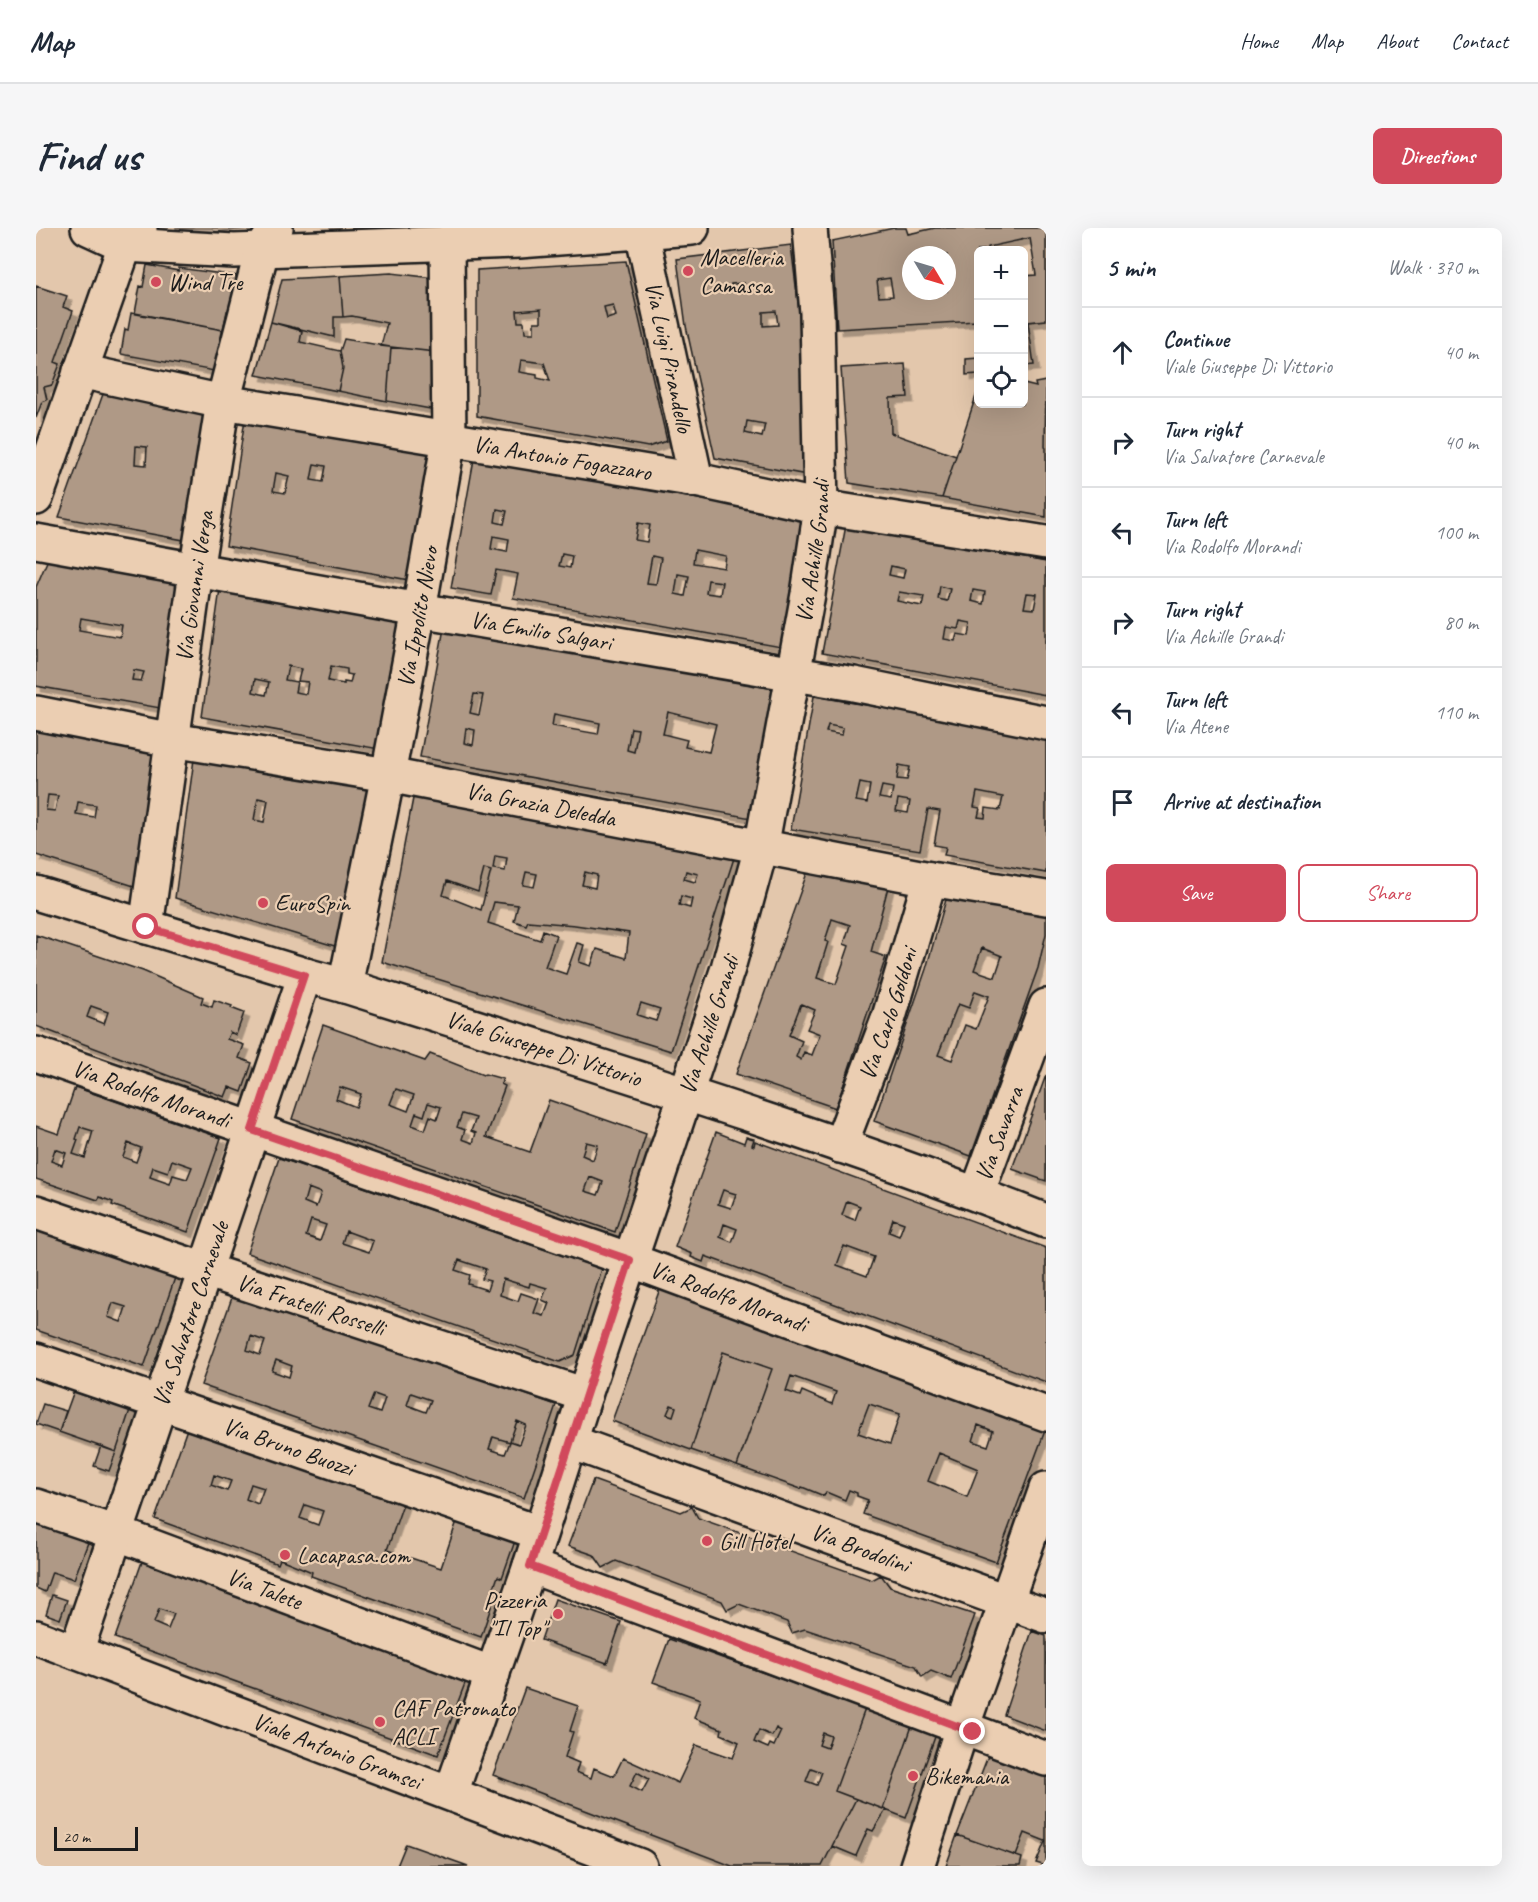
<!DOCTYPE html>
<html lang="en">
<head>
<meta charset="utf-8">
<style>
  body { margin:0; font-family:Caveat,sans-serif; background:#f6f6f7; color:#1f2937 }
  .controls { position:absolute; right:18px; top:18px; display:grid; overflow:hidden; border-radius:9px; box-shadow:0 6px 24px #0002 }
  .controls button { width:54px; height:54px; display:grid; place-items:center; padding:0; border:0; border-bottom:2px solid #e0e1e3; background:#fff; color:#1f2937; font:30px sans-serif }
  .compass { position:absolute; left:866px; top:18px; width:54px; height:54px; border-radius:50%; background:#fff; box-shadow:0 6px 24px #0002; rotate:128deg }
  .scale { position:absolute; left:18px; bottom:15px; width:84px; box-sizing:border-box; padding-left:6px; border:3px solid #1c1c1c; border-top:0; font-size:16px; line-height:21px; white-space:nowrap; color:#1c1c1c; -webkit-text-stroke:4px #ebceb2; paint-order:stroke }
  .stop { position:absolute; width:18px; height:18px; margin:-14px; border:4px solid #d1495b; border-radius:50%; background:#fff }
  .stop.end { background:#d1495b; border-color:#fff; box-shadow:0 2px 6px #0008 }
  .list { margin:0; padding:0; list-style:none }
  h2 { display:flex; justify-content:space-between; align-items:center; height:78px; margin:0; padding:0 24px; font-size:26px }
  h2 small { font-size:20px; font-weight:400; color:#747a83 }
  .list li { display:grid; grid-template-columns:39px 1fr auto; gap:18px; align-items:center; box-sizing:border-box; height:90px; padding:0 24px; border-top:2px solid #e0e1e3 }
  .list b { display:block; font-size:22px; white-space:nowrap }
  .list p { margin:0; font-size:20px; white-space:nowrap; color:#747a83 }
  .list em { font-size:20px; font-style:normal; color:#747a83 }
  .actions { display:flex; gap:12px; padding:18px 24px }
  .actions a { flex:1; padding:14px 0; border:2px solid #d1495b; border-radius:9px; text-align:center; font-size:21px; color:#d1495b }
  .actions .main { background:#d1495b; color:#fff }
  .icon { flex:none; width:33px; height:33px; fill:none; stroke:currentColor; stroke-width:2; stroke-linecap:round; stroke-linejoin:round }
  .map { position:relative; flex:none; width:1010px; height:1638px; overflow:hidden; border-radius:9px }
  header { display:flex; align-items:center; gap:36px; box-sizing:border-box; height:84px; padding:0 30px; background:#fff; border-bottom:2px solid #e0e1e3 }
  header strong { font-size:28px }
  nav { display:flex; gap:33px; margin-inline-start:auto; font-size:21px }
  .intro { display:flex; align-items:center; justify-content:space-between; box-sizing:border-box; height:144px; padding:0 36px }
  h1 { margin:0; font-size:42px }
  .button { padding:15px 27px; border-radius:9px; background:#d1495b; color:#fff; font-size:21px; font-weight:700 }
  main { display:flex; gap:36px; padding:0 36px }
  aside { flex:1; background:#fff; border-radius:9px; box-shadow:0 6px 24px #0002 }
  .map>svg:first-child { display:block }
  .green { fill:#c5ad97; stroke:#70645a; stroke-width:1.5 }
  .building { fill:#af9986; stroke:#1c1c1c; stroke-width:1.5; fill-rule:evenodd; filter:url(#shadow) }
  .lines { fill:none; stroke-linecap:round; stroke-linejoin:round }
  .minor-casing { stroke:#1c1c1c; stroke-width:38 }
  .minor { stroke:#ebceb2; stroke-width:33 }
  .route { stroke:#d1495b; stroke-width:8 }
  .poi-dot { fill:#d1495b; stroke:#ebceb2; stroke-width:2 }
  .labels { text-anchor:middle; stroke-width:4.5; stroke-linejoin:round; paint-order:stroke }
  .poi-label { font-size:24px; fill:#1c1c1c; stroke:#ebceb2; text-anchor:start }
  .street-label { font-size:24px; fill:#1c1c1c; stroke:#ebceb2 }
</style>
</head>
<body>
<header>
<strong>Map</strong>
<nav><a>Home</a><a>Map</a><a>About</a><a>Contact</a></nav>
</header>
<div class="intro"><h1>Find us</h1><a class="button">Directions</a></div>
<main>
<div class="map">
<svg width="1010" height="1638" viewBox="0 0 1010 1638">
  <defs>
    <filter id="shadow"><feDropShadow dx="5.5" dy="5.5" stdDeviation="0" flood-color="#0004"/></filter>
  </defs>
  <rect width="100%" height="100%" fill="#e3c7ac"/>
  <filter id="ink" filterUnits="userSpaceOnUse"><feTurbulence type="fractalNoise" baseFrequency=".0167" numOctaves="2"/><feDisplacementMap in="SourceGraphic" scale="12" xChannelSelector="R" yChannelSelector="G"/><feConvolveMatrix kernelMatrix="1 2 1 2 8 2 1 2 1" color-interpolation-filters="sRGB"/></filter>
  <g filter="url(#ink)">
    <!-- green -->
    <path class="green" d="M140 0H225L141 7Z"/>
    <!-- building -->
    <path class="building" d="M858 0H870L872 6 899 0H1010V92L992 94 998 137 987 138V48L1000 47 994 10 952 19V22H942V104L941 93 801 101 796 13ZM875 27H911V63H875ZM854 50 857 68 843 69 841 52Z
      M755 17 763 83 771 247 679 230 650 98 641 31ZM708 55V61L696 63 695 56ZM740 83 742 97 727 98V84ZM711 193 729 196 726 209 709 205Z
      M590 33 631 213 612 219 441 188V42ZM577 77 580 88 571 91 568 79ZM505 81V94H498V105H489L488 94H482L481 83ZM485 132 508 135 514 153 501 150V147L483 144Z
      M111 37 143 43V40L201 48 194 84 191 83 187 102 99 85 104 58 107 59Z
      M355 45 398 50 399 124 345 118 351 95 316 88 307 89 304 48Z
      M304 48 307 89H298V109L235 94 246 51Z
      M0 58 31 68 27 79 37 83 19 134 24 136 16 157 8 159 11 172 6 174 0 190Z
      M95 85 187 102 178 143 85 126 89 101 92 102Z
      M235 94 266 103 264 114 304 123 307 140 302 163 220 147Z
      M308 111 355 119 351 173 302 163 307 140 304 123Z
      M355 119 399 124 400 182 351 173Z
      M942 130V146L930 147V131Z
      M869 136 872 169 854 170 855 205 920 228 906 270 813 255 805 140Z
      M1010 153 1009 219 1010 220V289L906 270 942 162V176H987L988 156 1000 159 999 155Z
      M67 166 168 185 148 312 23 289ZM100 218 111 219 110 237 99 236Z
      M209 191 396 225 373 352 190 318ZM278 236 290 238 287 254 275 252ZM240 245 253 248 249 265 237 263Z
      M438 231 769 290 745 419 477 370 482 346 460 342 455 367 415 360ZM461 281 471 283 468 296 459 294ZM602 295 614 297 611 314 599 312ZM457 308 473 311 471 324 455 321ZM659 322 690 328 688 340 657 335ZM526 326 536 328 534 340 523 338ZM616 328 625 330 620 356 611 355ZM642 346 653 348 649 368 639 366ZM672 352 686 354 684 367 670 365Z
      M810 297 1010 334V467L786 425ZM855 338 869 341 867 350 853 347ZM904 358 914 361 911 373 902 371ZM937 362 949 364 947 376 935 373ZM863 364 888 368 886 378 861 373ZM991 365 1001 366 998 381 988 380ZM924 393 935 395 933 408 921 406 919 413 908 411 910 399 922 401Z
      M12 331 143 354 124 480 0 458V359ZM45 390 86 397 84 409 43 402ZM98 442 108 444 105 453 96 452Z
      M184 361 365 393 343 521 166 489ZM252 438 265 441 262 453 272 454 270 466 259 464 261 454 249 452ZM295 438 311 441V446L316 447 314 455 308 454V456L292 453ZM219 451 233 454 230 467 217 464Z
      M408 400 738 461 715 590 384 529ZM438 466 447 467 443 487 434 485ZM632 484 680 496 673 524 649 519 651 512 627 506ZM518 486 564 495 562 506 516 498ZM430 500 439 502 437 517 428 515ZM595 500 602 501 598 524 591 522Z
      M778 468 1010 509V645L908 627 910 619 898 617 904 583 892 581 884 622 755 601ZM792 497 807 500 806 507 790 504ZM863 537 874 539 871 552 861 551ZM824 555 834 557 831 575 820 573ZM846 558 857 560 855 572 843 570ZM941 564 967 569 964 582 950 580 949 590 942 589 944 580 938 579ZM862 571 874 573 872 585 860 583Z
      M0 492 119 517 98 658 0 627ZM12 567 22 568 19 583 10 582ZM42 574 60 577 58 589 40 586Z
      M159 524 334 557 302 719 139 670ZM222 570 232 572 228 594 218 592Z
      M378 565 699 627 635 823 346 734ZM459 628 471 630 469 643 457 641ZM448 641 455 643 445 682 407 667 411 653 442 664ZM650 643 662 646 659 654 648 651ZM490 644 501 646 498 659 487 657ZM549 644 561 647 559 660 546 657ZM645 668 656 671 654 680 643 677ZM458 674 482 677 478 693 490 697 492 693 539 697 593 705 590 730 561 721 555 738 543 734 548 717 541 715 530 746 509 739 520 707 507 702 504 712 452 695ZM605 775 624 781 620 793 601 787Z
      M772 642 852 659 835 724 850 729 800 880 700 846ZM796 691 814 697 808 716 813 718 800 756 781 750 792 714 789 713ZM765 776 779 782 771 801 784 806 776 827 768 824 765 832 760 829 766 813 753 807Z
      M911 668 1010 685V706L1002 740 935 928 838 893 890 741ZM946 720 966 728 959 749 938 742ZM939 763 953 768 940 801 929 797 916 832 902 827 922 776 933 780Z
      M0 707 107 743 167 769 165 775 176 779 178 772 196 778 195 780 208 785 200 807 194 804 191 811 208 817 203 830 216 835 206 864 193 859 189 869 0 798ZM55 778 72 784 68 796 51 789Z
      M287 797 389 833 394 826 447 847 449 846 467 851 465 856 469 858 450 909 494 924 513 872 610 906 579 1004 256 891ZM304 859 325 866 320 879 300 871ZM360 861 378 867 372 883 354 876ZM392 875 405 879 401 891 394 888 389 902 376 897 380 885 388 888ZM426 886 440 890 435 903 440 905 437 915 426 911 429 902 421 899ZM550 914 562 917 557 932 546 927ZM554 949 567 954 562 967 549 963Z
      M1010 847V953L976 941Z
      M39 859 185 910 152 1004 76 977 77 974 64 969 62 972 0 951V898L23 906ZM44 899 57 903 49 930 37 926 42 912 40 911ZM92 915 105 920 100 934 87 929ZM19 921 30 925 26 937 15 933ZM136 932 156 939 151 951 137 947 134 956 114 949 117 939 132 944Z
      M680 904 708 915 710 909 718 911 716 917 718 918 719 913 1010 1020V1154L669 1028 667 1034 655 1029 656 1026 639 1019ZM687 962 700 966 695 980 682 976ZM811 973 824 978 819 992 806 987ZM857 991 868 995 863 1008 853 1004ZM688 996 701 1001 696 1014 684 1009ZM808 1018 838 1029 831 1048 801 1037Z
      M243 930 566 1041 539 1127 524 1134 211 1025ZM272 960 285 965 280 979 268 974ZM275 992 290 997 284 1013 270 1008ZM310 1003 337 1013 333 1024 306 1015ZM423 1032 450 1041 446 1051 454 1053 451 1062 432 1056 434 1047 419 1042ZM467 1051 493 1059 494 1055 511 1060 506 1072 513 1075 508 1088 498 1085 503 1071 485 1065 482 1073 464 1067Z
      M0 995 141 1044 108 1139 0 1102ZM77 1075 90 1079 85 1094 72 1089Z
      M625 1058 1010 1200 960 1334 827 1286 832 1272 821 1268V1265L813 1262 809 1272 790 1264 788 1268 766 1259 765 1261 701 1238 736 1141 687 1124 655 1222 576 1193ZM755 1148 800 1164 796 1176 766 1163 764 1168 750 1163ZM833 1176 864 1186 854 1216 822 1205ZM635 1177 640 1179 637 1188 631 1186ZM942 1197 957 1203 952 1218 937 1213ZM903 1225 942 1241 931 1269 892 1253Z
      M198 1064 520 1177 488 1270 165 1157ZM215 1108 229 1113 224 1127 211 1122ZM240 1132 256 1138 253 1149 236 1143ZM375 1165 395 1172 390 1184 371 1177ZM338 1166 349 1170 344 1185 332 1181ZM481 1193 490 1197 483 1216 474 1213ZM457 1209 474 1214 469 1226 453 1221Z
      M687 1124 736 1141 701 1238 655 1222Z
      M39 1160 95 1179 80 1224 23 1204Z
      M7 1176 30 1183 23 1204 0 1196Z
      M152 1198 368 1273 351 1322 405 1340 421 1293 479 1313 466 1350 462 1348 456 1365 459 1367 445 1409 275 1348 276 1344 249 1333 244 1331 242 1336 119 1291ZM178 1247 195 1253 191 1263 175 1257ZM215 1256 228 1260 222 1276 210 1271ZM269 1277 287 1283 282 1297 264 1290Z
      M65 1218 80 1224 73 1243 58 1238Z
      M557 1252 645 1284 656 1279 662 1290 836 1352 845 1347 854 1359 939 1387 915 1451 895 1443 886 1449 880 1438 769 1401 756 1405 751 1394 703 1376 691 1382 686 1373 580 1333 567 1340 558 1327 532 1318Z
      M0 1292 53 1312 38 1351 16 1344 9 1364 0 1360Z
      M107 1331 431 1450 402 1527 79 1410ZM123 1381 138 1386 132 1401 118 1395Z
      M16 1367 31 1372 24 1391 10 1386Z
      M519 1371 585 1394 571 1435 505 1412Z
      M996 1403 1010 1408V1503L968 1487Z
      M633 1411 829 1481 799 1563 820 1571 786 1638H696L457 1547 489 1460 542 1478 534 1503 537 1504 529 1529 543 1535 540 1544 555 1550 558 1540 578 1548 587 1530 642 1555 660 1517 697 1530 703 1514 685 1506 686 1501 658 1490 664 1471 617 1454ZM740 1500 745 1503 738 1518 734 1516 732 1520 718 1514 723 1502 736 1508ZM787 1505 795 1508 791 1520 783 1517ZM775 1540 786 1544 781 1557 770 1553ZM601 1544 613 1551 606 1564 594 1558Z
      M829 1481 876 1498 847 1581 799 1563Z
      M876 1498 900 1506 870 1590 847 1581Z
      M952 1528 1010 1549V1611L1009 1613 989 1605 980 1628 921 1607Z
      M820 1571 850 1582 837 1603 832 1601 820 1628 796 1618Z
      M921 1607 986 1630 984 1638H910Z
      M1010 1611V1638L1000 1635Z
      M370 1616 432 1638H361Z"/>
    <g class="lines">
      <!-- minor casing -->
      <g class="minor-casing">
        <g id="minor">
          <path d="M52 0 89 17 198 23 483 13 656 0"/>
          <path id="s1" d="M606 4 660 252"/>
          <path id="s2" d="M44 143 187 174 660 252 785 279 1010 315"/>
          <path d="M0 270 89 17 104 1"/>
          <path id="s3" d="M0 313 383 382 818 456 1010 495"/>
          <path id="s4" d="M0 485 136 512 352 547 894 651 1010 670"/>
          <path id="s5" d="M0 665 269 747 309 758C544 832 781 903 1010 993"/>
          <path id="s6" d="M110 699 160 343 187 174 226 22 240 0"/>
          <path id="s7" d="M309 758 352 547 383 382 413 211 411 15"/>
          <path id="s8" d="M0 826 594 1032 1010 1186"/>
          <path id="s9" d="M804 918 853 789 894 651"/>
          <path id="s10" d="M941 966 1010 778"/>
          <path id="s11" d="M0 984 169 1042 549 1167"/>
          <path id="s12" d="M0 1132 504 1305"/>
          <path id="s13" d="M535 1214 1010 1388"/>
          <path id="s14" d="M0 1278 80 1305 457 1446"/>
          <path d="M494 1338 1010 1531"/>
          <path id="s15" d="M0 1409 604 1638"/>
          <path id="s16" d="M40 1424 269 747"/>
          <path id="s17" d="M415 1565 494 1338 549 1167 692 740 725 620 772 366 785 279 781 85 774 0"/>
          <path d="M881 1638 926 1500 1010 1261"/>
        </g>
      </g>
      <!-- minor -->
      <use href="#minor" class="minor"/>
    </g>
  </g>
  <g class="lines" filter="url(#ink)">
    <!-- route -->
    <path class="route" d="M110 699 268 747 216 902 594 1032 494 1338 937 1504"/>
  </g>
  <!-- markers -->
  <g class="poi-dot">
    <circle cx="652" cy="43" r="6"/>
    <circle cx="120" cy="54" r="6"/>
    <circle cx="227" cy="675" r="6"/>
    <circle cx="671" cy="1313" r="6"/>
    <circle cx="249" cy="1327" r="6"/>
    <circle cx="522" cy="1386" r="6"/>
    <circle cx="344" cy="1494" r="6"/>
    <circle cx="877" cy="1548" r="6"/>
  </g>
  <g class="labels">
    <!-- poi labels -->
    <g class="poi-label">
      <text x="664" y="37">Macelleria<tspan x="664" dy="28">Camassa</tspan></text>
      <text x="132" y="62">Wind Tre</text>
      <text x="239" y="683">EuroSpin</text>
      <text x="683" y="1321">Gill Hotel</text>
      <text x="261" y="1335">Lacapasa.com</text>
      <text x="510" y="1380" text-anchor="end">Pizzeria<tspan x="510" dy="28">"Il Top"</tspan></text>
      <text x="356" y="1488">CAF Patronato<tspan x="356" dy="28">ACLI</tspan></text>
      <text x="889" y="1556">Bikemania</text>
    </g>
    <!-- street labels -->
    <g class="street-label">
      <text dy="8" stroke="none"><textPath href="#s1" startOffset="128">Via Luigi Pirandello</textPath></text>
      <text dy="8" stroke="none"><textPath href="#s2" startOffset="490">Via Antonio Fogazzaro</textPath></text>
      <text dy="8" stroke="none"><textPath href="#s17" startOffset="1296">Via Achille Grandi</textPath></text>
      <text dy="8" stroke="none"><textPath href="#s6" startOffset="344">Via Giovanni Verga</textPath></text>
      <text dy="8" stroke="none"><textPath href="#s7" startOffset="376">Via Ippolito Nievo</textPath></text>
      <text dy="8" stroke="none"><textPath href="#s3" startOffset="513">Via Emilio Salgari</textPath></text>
      <text dy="8" stroke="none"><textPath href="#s4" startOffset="513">Via Grazia Deledda</textPath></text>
      <text dy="8" stroke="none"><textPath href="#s9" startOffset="141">Via Carlo Goldoni</textPath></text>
      <text dy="8" stroke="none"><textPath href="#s17" startOffset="810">Via Achille Grandi</textPath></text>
      <text dy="8" stroke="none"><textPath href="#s5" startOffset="531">Viale Giuseppe Di Vittorio</textPath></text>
      <text dy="8" stroke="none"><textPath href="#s8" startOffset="122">Via Rodolfo Morandi</textPath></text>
      <text dy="8" stroke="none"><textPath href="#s10" startOffset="64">Via Savarra</textPath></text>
      <text dy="8" stroke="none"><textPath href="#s8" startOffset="734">Via Rodolfo Morandi</textPath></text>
      <text dy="8" stroke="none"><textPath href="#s11" startOffset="290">Via Fratelli Rosselli</textPath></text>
      <text dy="8" stroke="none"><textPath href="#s16" startOffset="357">Via Salvatore Carnevale</textPath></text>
      <text dy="8" stroke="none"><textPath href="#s12" startOffset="267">Via Bruno Buozzi</textPath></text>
      <text dy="8" stroke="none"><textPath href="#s13" startOffset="308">Via Brodolini</textPath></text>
      <text dy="8" stroke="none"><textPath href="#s14" startOffset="243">Via Talete</textPath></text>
      <text dy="8" stroke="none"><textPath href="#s15" startOffset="322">Viale Antonio Gramsci</textPath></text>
    </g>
  </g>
</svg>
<div class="controls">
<button>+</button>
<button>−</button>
<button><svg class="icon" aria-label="locate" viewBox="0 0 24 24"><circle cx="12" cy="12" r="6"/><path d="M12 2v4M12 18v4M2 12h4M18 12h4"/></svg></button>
</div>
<svg class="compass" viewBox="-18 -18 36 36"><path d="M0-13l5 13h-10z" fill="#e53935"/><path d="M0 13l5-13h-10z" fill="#747a83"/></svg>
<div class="scale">20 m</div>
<div class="stop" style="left:110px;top:699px"></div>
<div class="stop end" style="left:937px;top:1504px"></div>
</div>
<aside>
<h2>5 min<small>Walk · 370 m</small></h2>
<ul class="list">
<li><svg class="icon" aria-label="ahead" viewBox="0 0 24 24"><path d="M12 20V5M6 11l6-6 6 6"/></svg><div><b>Continue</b><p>Viale Giuseppe Di Vittorio</p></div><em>40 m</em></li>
<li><svg class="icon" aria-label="right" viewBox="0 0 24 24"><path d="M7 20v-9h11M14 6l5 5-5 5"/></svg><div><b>Turn right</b><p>Via Salvatore Carnevale</p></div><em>40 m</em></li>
<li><svg class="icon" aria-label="left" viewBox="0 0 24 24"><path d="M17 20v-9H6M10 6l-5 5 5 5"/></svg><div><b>Turn left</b><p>Via Rodolfo Morandi</p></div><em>100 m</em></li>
<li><svg class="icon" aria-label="right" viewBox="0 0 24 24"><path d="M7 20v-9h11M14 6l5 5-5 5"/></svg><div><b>Turn right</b><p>Via Achille Grandi</p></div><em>80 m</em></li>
<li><svg class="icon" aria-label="left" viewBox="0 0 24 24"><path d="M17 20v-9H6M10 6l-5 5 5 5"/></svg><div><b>Turn left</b><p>Via Atene</p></div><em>110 m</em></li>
<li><svg class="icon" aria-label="arrive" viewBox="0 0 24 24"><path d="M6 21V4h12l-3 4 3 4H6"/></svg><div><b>Arrive at destination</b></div></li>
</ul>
<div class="actions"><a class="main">Save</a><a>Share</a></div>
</aside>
</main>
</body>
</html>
